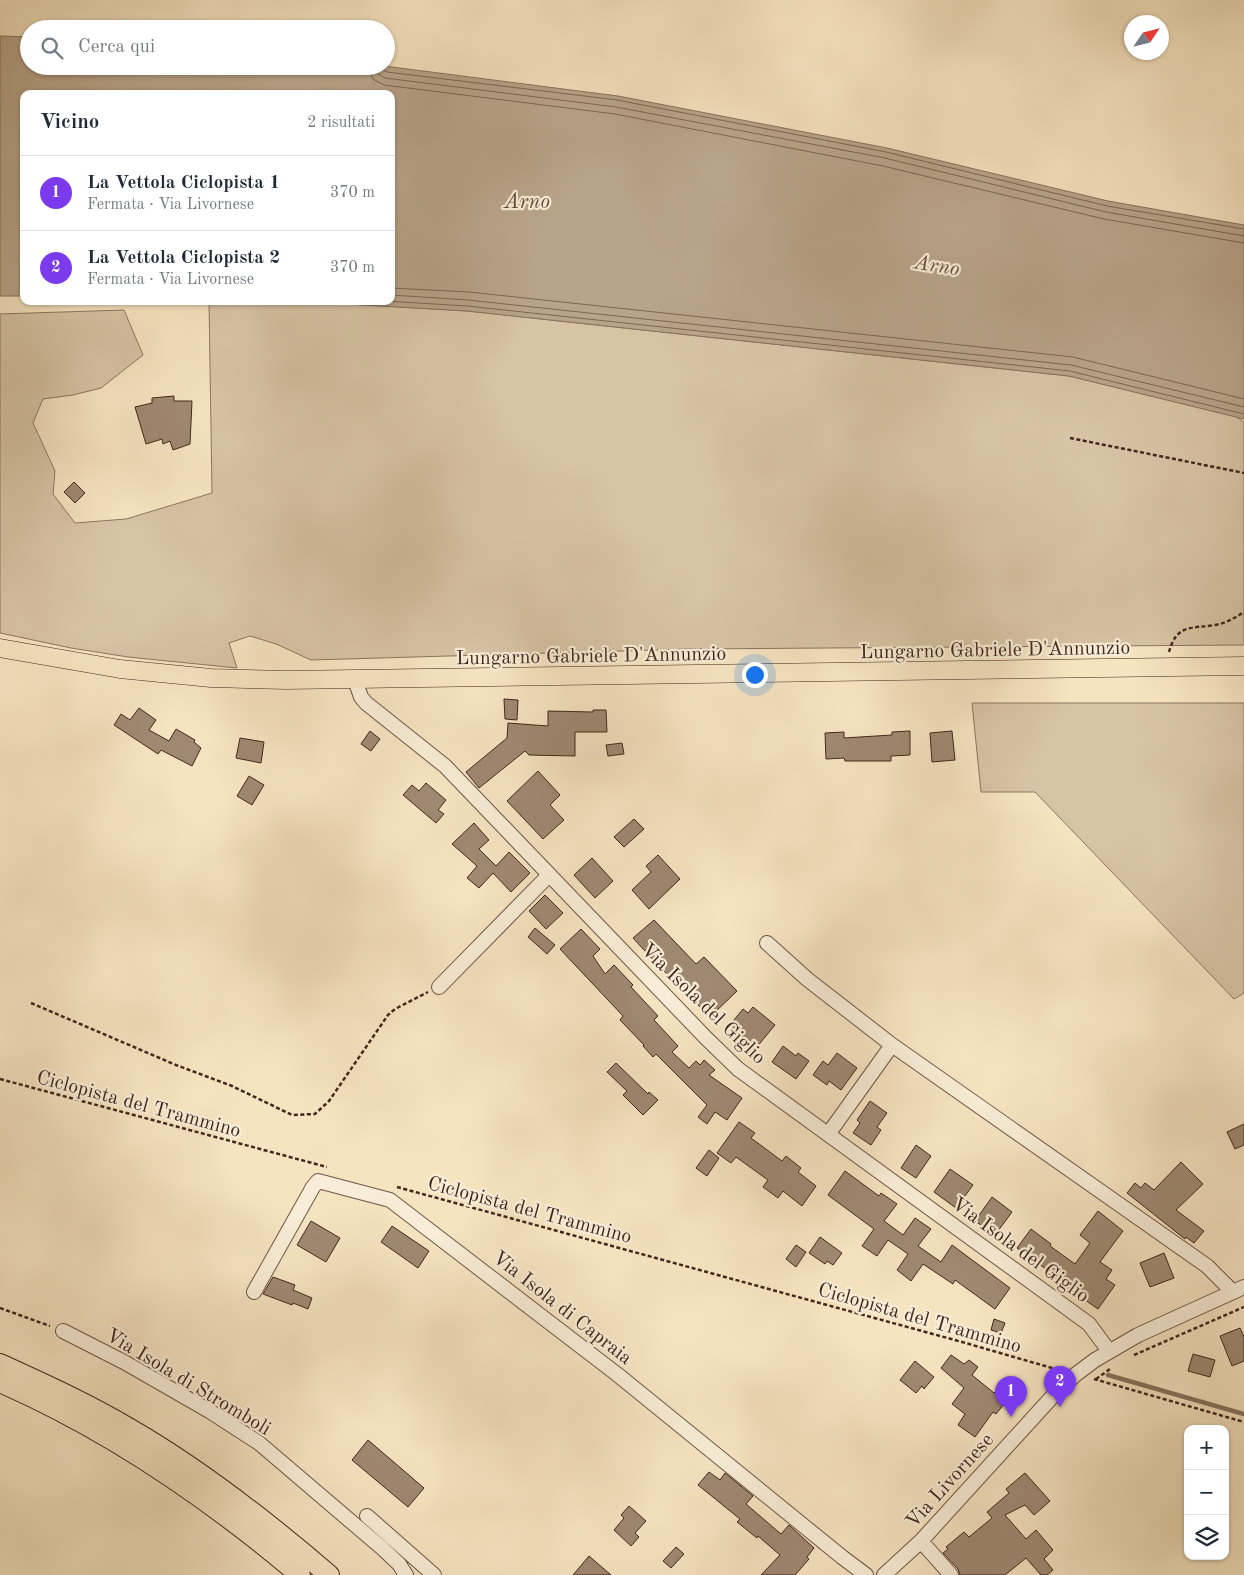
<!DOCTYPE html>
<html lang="it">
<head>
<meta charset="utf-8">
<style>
  body { margin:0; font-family:"Old Standard TT",serif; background:#f6f6f7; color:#1f2937 }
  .controls { position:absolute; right:15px; bottom:15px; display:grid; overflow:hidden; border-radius:10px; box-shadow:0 1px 4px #0004 }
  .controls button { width:45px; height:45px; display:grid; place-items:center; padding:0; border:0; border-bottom:1px solid #e0e1e3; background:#fff; color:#1f2937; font:25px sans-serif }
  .compass { position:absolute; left:1124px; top:15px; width:45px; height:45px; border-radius:50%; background:#fff; box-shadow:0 1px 4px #0004; rotate:55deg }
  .you { position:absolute; left:754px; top:674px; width:18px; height:18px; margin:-12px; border:4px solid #fff; border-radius:50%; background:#1a73e8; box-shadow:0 0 0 8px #1a73e833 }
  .badge { display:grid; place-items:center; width:32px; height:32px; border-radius:50%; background:#7c3aed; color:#fff; font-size:16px; font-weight:700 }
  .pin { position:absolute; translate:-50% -41px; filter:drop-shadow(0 1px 2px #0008) }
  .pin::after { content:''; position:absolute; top:26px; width:18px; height:15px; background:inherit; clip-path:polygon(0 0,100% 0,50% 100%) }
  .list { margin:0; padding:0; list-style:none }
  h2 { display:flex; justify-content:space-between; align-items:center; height:65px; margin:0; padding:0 20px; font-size:21px }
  h2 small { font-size:16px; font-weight:400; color:#747a83 }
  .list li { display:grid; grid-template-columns:32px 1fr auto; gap:15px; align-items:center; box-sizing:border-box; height:75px; padding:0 20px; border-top:1px solid #e0e1e3 }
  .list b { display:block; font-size:19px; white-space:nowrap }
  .list p { margin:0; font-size:16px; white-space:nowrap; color:#747a83 }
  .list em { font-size:16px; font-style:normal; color:#747a83 }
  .icon { flex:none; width:28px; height:28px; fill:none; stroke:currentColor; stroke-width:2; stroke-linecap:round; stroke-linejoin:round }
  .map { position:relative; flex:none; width:1244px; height:1575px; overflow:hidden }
  .search { position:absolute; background:#fff; box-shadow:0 1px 4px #0004; left:20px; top:20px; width:375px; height:55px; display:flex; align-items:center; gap:12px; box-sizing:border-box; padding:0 18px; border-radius:28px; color:#747a83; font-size:19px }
  .panel { position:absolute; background:#fff; box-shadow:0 1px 4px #0004; left:20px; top:90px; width:375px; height:215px; border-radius:10px }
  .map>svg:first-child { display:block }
  .green { fill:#d7c4a5; stroke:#8c7661 }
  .water { fill:#b8a489; stroke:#88725e }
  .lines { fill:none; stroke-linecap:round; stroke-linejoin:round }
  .shore { stroke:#7c6653; stroke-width:1 }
  .stream { stroke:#88725e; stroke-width:4.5 }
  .building { fill:#9f8972; stroke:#41271d }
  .minor-casing { stroke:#6e5646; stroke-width:16 }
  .major-casing { stroke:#41271d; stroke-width:19 }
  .highway-casing { stroke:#41271d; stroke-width:22 }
  .path { stroke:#41271d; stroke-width:2.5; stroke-dasharray:4 2.5; stroke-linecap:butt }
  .minor { stroke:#f9edd7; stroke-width:14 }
  .major { stroke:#f6e4c1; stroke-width:18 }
  .highway { stroke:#f6e4c1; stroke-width:20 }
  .labels { text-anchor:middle; stroke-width:4.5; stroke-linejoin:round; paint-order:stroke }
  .street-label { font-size:20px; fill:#41271d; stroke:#f9edd7 }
  .water-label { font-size:21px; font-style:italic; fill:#654c3d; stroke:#f9edd7 }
</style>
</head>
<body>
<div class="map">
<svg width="1244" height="1575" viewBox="0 0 1244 1575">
  <rect width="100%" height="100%" fill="#f6e4c1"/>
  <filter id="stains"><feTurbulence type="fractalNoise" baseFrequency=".004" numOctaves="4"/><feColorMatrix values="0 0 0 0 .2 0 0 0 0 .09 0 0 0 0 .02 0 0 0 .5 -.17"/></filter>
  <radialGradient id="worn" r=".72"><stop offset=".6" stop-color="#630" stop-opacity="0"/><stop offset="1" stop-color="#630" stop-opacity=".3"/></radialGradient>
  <!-- green -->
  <path class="green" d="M209 301H297L467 311 1069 376 1235 416 1244 422V645L690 649 311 660 276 644 250 636 229 643 237 668 128 657 71 648 0 633V314L124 310 143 355 101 388 73 395 43 399 33 423 55 471 53 494 75 523 126 519 212 493Z
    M972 703H1244V993L1234 999 1035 792H981Z"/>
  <!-- water -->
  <path class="water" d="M0 36 29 37V66H384L618 96 887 148 1108 201 1244 225V419L1069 376 467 311 297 301H391V94H24V296H0Z"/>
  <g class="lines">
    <!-- shore -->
    <path class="shore" d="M368 66 373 79 384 85 615 114 883 166 1104 219 1244 243
      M375 66 378 74 385 78 616 107 885 158 1106 212 1244 236
      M381 66 383 70 387 72 617 100 886 152 1107 206 1244 229
      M391 288 469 292 1073 357 1244 399
      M391 295 468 300 1071 365 1244 407
      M385 301 467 306 1070 371 1244 414"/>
    <!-- stream -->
    <path class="stream" d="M1108 1375 1244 1414"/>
  </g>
  <!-- building -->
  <path class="building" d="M174 396V401H192L190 444 173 450 170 441 163 444 162 439 146 444 135 407 152 403V398Z
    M74 482 85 493 75 503 64 492Z
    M504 699 518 700 517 720 505 719Z
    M139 708 156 720 149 730 169 741 176 729 195 740 194 742 201 748 192 766 161 750 158 754 114 725 121 714 130 720Z
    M593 710H606L607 732H575V756L529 755 525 751 479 788 466 772 507 738 508 723 548 726V711L593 712Z
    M370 731 380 739 371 751 361 744Z
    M910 731V755L891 756V761H845L844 758 826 759 825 733 844 732V738L892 735V732Z
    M952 731 955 760 932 762 930 733Z
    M240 738 264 742 261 763 236 758Z
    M622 743 624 754 608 756 606 745Z
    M538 771 560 795 550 805 564 820 543 839 507 801Z
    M249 776 264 785 252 805 237 796Z
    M426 783 446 800 438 810 444 814 436 823 403 795 412 785 419 791Z
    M634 819 644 829 624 847 614 837Z
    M474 823 489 840 479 849 496 866 509 852 530 873 511 892 493 873 479 888 467 878 477 866 452 844Z
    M658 855 680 879 649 909 632 890 651 872 646 866Z
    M592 858 613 881 595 898 574 875Z
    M545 895 563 913 546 929 529 911Z
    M654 920 696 964 704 957 737 991 710 1017 658 965 633 938Z
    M535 928 555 945 547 954 528 937Z
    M581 929 600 949 593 956 605 974 614 965 633 985 631 987 658 1016 654 1020 678 1046 672 1052 689 1068 696 1061 700 1065 704 1060 715 1070 709 1075 742 1098 727 1120 715 1112 707 1124 698 1117 707 1105 656 1054 653 1057 643 1046 644 1045 620 1020 623 1016 560 949Z
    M753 1007 775 1025 756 1048 729 1026 743 1009 748 1013Z
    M783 1046 796 1056 798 1053 809 1061 796 1079 772 1062Z
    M837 1053 857 1068 841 1090 829 1081 827 1085 813 1075 823 1061 828 1065Z
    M616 1063 648 1094 649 1092 658 1100 643 1115 623 1095 627 1091 607 1072Z
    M870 1101 887 1113 877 1127 881 1130 871 1145 853 1133 860 1123 857 1120Z
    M739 1122 755 1133 751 1138 782 1161 786 1156 801 1168 798 1172 816 1186 802 1206 783 1191 778 1198 763 1187 768 1180 736 1157 731 1163 717 1153Z
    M1244 1124V1145L1235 1149 1227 1132Z
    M916 1145 931 1156 916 1178 901 1168Z
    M709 1150 719 1158 707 1176 696 1168Z
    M1181 1162 1203 1184 1176 1210 1204 1231 1194 1243 1186 1237 1185 1239 1127 1193 1135 1183 1141 1188 1145 1183 1154 1190Z
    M950 1169 973 1185 956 1208 934 1192Z
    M845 1171 879 1196 881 1193 897 1204 884 1221 903 1235 915 1218 931 1229 918 1246 941 1262 952 1245 1010 1288 995 1309 955 1280 953 1284 923 1264 911 1281 897 1270 908 1254 888 1240 877 1256 862 1246 874 1229 828 1195Z
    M992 1197 1012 1212 995 1235 975 1221Z
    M1098 1211 1123 1231 1100 1262 1112 1270 1106 1279 1115 1285 1098 1309 1048 1274 1050 1272 1017 1248 1031 1229 1051 1244 1050 1246 1075 1264 1090 1243 1080 1235Z
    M311 1221 340 1238 326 1262 297 1245Z
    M392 1226 429 1251 418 1268 381 1242Z
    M820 1237 842 1253 833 1265 827 1261 825 1264 809 1253Z
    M796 1245 806 1252 796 1267 786 1259Z
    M1164 1253 1174 1278 1150 1287 1140 1263Z
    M273 1277 295 1285 293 1290 312 1298 308 1309 293 1303 292 1305 263 1294Z
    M994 1319 1005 1323 1001 1333 991 1330Z
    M1240 1328 1244 1337V1361L1232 1366 1220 1336Z
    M1193 1354 1215 1360 1210 1377 1188 1371Z
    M951 1355 964 1364 969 1360 978 1367 972 1375 994 1393 997 1390 1008 1399 996 1414 993 1412 975 1437 958 1425 965 1414 952 1404 964 1388 941 1368Z
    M915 1361 934 1377 924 1389 922 1386 916 1393 900 1380Z
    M368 1440 424 1488 408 1507 352 1460Z
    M709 1472 720 1480 725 1473 753 1496 746 1504 781 1534 789 1525 814 1548 807 1557 809 1559 795 1575H761L780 1555 758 1536 757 1538 737 1522 740 1519 698 1485Z
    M1025 1473 1050 1501 1034 1515 1025 1505 1005 1515 1026 1539 1036 1530 1053 1550 1044 1559 1053 1570 1047 1575H1041L1026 1558 1005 1575H960L958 1569 943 1553 948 1549 946 1547 964 1532 969 1537 992 1518 987 1512 1009 1493 1006 1489Z
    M629 1506 646 1521 635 1533 639 1537 631 1546 614 1530 624 1518 621 1515Z
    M676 1547 684 1554 671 1568 663 1561Z
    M589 1556 611 1575H573Z"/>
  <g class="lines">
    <!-- minor casing -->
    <g class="minor-casing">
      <path id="minor" d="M355 680 361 697 366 703 445 766 706 1038 738 1069 1089 1324 1109 1351
        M767 943 807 979 892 1045 1207 1266 1233 1292
        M439 987 549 875
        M829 1133 892 1045
        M254 1292 313 1187 318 1181 390 1200 618 1375 842 1557 866 1575
        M63 1331 124 1362 211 1412 259 1443 382 1548 399 1564 406 1575
        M367 1516 434 1575
        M921 1541 951 1575
        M884 1575 921 1541 1052 1397 1075 1375 1095 1360 1138 1335 1244 1287"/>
    </g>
    <!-- major casing -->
    <g class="major-casing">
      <path id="major" d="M0 648 120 669 211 678 286 680 1244 666"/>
    </g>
    <!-- highway casing -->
    <g class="highway-casing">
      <path id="highway" d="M0 1364C44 1384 88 1404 130 1429 201 1470 266 1521 329 1575
        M0 1382C110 1430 209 1498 300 1575"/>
    </g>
    <!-- path -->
    <path class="path" d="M1070 438 1244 473
      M1169 652C1177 623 1192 629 1215 625 1226 623 1235 618 1244 612
      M31 1003 176 1065 232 1086 292 1115 315 1114 329 1101 388 1015 395 1009 428 992
      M0 1079 327 1167
      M397 1187 962 1342 1059 1370
      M0 1308 50 1326
      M1134 1355 1244 1307
      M1094 1379 1244 1422
      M1096 1379 1110 1369"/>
    <!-- minor -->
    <use href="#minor" class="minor"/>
    <!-- major -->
    <use href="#major" class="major"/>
    <!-- highway -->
    <use href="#highway" class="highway"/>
  </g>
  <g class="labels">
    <!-- street labels -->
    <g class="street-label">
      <text transform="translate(995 649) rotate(-1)" y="7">Lungarno Gabriele D'Annunzio</text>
      <text transform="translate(591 655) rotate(-1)" y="7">Lungarno Gabriele D'Annunzio</text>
      <text transform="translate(704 1003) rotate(44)" y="7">Via Isola del Giglio</text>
      <text transform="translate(139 1103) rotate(15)" y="7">Ciclopista del Trammino</text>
      <text transform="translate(530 1209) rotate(15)" y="7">Ciclopista del Trammino</text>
      <text transform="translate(1021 1249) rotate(36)" y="7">Via Isola del Giglio</text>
      <text transform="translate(563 1307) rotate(38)" y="7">Via Isola di Capraia</text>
      <text transform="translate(920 1317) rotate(16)" y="7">Ciclopista del Trammino</text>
      <text transform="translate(189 1381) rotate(31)" y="7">Via Isola di Stromboli</text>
      <text transform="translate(949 1480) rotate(-48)" y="7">Via Livornese</text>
    </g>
    <!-- water labels -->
    <g class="water-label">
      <text x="527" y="208">Arno</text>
      <text transform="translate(937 265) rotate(9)" y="7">Arno</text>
    </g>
  </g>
  <rect width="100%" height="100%" filter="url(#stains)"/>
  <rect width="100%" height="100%" fill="url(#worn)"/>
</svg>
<div class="controls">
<button>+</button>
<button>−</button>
<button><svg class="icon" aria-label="layers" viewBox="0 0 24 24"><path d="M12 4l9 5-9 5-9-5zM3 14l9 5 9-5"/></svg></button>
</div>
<svg class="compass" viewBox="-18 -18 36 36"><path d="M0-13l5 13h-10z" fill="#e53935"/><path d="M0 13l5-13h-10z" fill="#747a83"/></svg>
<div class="you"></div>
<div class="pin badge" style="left:1011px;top:1417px">1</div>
<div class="pin badge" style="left:1060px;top:1407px">2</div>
<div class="search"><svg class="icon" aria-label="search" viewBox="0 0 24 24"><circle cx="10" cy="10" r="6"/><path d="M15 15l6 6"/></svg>Cerca qui</div>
<section class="panel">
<h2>Vicino<small>2 risultati</small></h2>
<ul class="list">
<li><span class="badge">1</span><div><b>La Vettola Ciclopista 1</b><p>Fermata · Via Livornese</p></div><em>370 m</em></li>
<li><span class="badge">2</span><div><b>La Vettola Ciclopista 2</b><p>Fermata · Via Livornese</p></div><em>370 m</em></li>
</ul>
</section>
</div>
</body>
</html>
